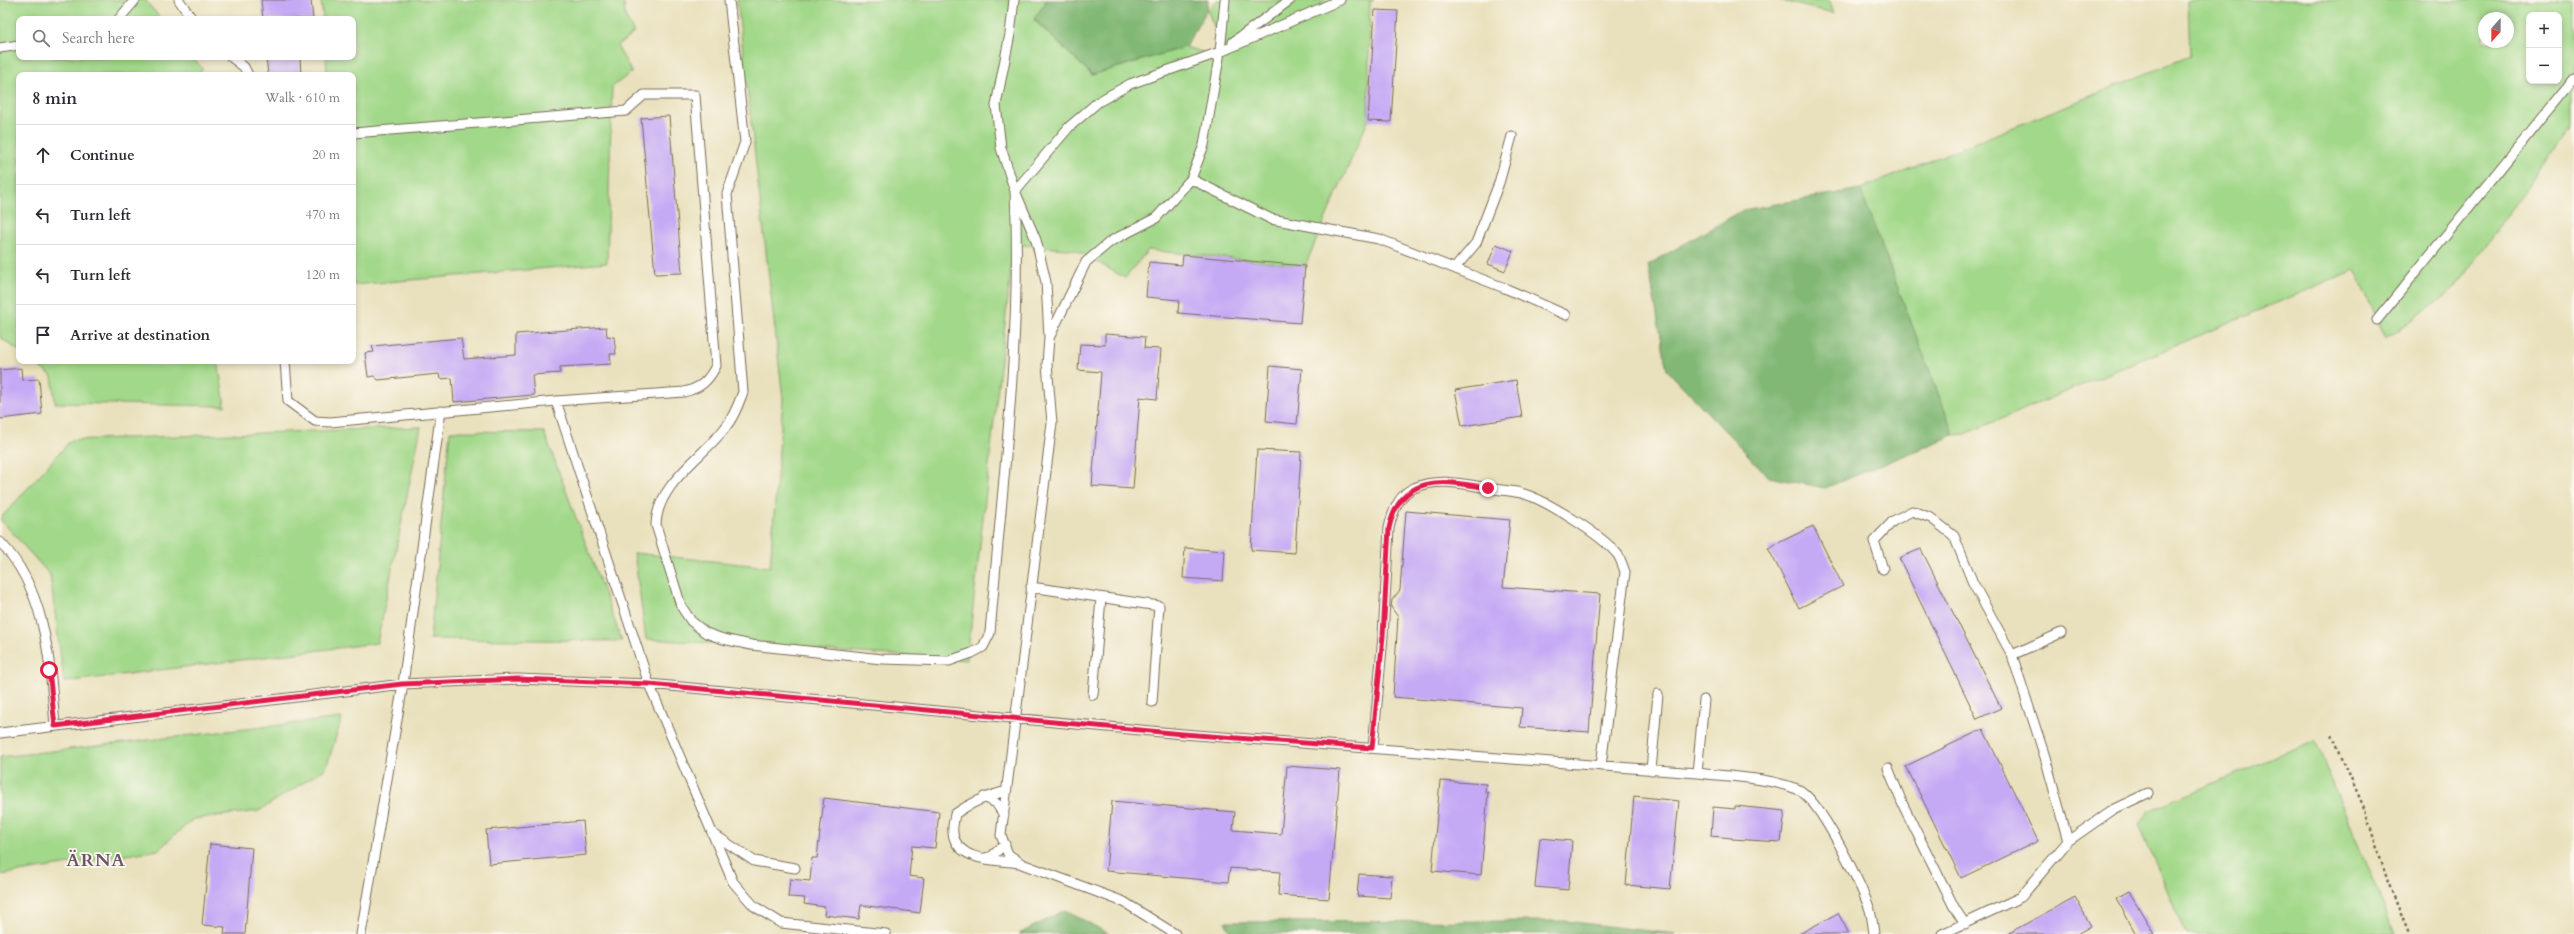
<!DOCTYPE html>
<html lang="en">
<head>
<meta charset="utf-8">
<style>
  body { margin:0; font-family:Cardo,serif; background:#f2f2f3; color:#2b2b33 }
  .controls { position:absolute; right:12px; top:12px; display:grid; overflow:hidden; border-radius:8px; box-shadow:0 2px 6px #0003 }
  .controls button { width:36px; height:36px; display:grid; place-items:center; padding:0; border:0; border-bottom:1px solid #e1e1e2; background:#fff; color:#2b2b33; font:20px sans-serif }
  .compass { position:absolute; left:2478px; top:12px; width:36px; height:36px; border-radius:50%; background:#fff; box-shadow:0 2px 6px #0003; rotate:201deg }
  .stop { position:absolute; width:12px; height:12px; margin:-9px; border:3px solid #e11d48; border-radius:50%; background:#fff }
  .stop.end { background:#e11d48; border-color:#fff; box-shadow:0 1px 4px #0008 }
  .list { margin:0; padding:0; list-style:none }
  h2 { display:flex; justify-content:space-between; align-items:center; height:52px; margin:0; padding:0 16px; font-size:17px }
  h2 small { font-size:13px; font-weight:400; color:#7c7c81 }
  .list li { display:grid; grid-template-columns:26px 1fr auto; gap:12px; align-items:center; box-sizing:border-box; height:60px; padding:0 16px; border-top:1px solid #e1e1e2 }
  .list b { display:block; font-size:15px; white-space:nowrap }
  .list em { font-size:13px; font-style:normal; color:#7c7c81 }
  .icon { flex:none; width:22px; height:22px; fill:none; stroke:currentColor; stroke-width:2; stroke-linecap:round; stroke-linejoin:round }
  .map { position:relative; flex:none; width:2574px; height:934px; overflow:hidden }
  .search { position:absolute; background:#fff; box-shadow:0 2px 6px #0003; left:16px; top:16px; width:340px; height:44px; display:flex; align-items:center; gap:10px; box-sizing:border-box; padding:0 14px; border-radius:8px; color:#7c7c81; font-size:15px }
  .panel { position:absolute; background:#fff; box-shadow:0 2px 6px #0003; left:16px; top:72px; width:340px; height:292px; border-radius:8px }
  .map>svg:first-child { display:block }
  .green { fill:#a2d889; stroke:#6e8154; fill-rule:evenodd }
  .forest { fill:#81b875; stroke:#5e714a }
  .building { fill:#c4a9f5 }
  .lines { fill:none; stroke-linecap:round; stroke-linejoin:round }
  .service-casing { stroke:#786a56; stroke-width:11 }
  .path { stroke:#786a56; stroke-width:2.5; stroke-dasharray:3 3; stroke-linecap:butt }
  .service { stroke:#fff; stroke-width:9 }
  .route { stroke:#e11d48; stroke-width:5 }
  .labels { text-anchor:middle; stroke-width:3.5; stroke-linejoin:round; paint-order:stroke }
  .district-label { font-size:18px; font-weight:bold; letter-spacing:1px; fill:#6b5669; stroke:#fbf7ec }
</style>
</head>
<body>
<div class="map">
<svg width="2574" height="934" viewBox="0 0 2574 934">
  <rect width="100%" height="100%" fill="#fbf7ec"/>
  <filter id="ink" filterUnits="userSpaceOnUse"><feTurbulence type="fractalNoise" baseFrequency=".025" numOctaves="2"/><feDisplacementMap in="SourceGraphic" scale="8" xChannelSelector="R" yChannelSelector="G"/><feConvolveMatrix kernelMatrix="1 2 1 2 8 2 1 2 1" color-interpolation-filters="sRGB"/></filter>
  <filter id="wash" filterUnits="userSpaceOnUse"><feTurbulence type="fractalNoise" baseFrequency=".012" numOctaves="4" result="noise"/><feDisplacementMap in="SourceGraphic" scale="16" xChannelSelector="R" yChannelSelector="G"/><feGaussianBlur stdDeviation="0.9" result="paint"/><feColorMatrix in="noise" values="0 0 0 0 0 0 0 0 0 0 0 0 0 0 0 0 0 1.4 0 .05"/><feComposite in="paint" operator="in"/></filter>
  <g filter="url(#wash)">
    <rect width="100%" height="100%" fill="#e9e1bd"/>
    <!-- green -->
    <path class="green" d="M0 0H145L161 19H19V57H192L202 68 200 75H19V351L0 337Z
      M321 0H624L625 16 634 33 617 46 632 72 612 87 607 263 353 285V75H327L326 57H353V19H323Z
      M737 0H1047L1034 20 1092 75 1185 47 1228 59 1207 10 1217 0H1374L1370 1 1368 121 1305 266 1148 250 1125 278 1076 250 1014 244 967 660 646 639 634 553 770 567 783 399Z
      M1776 0H1829L1834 13Z
      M2188 0H2574V123L2454 289 2386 339 2355 270 1965 434 1954 435 1860 189 2190 56ZM2529 15H2559V81H2529ZM2484 18H2508V42H2484Z
      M32 361H218L225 406 55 403 52 376Z
      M421 427 377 643 64 682 50 575 0 519 71 440Z
      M450 431 544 432 622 641 430 639Z
      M342 718 326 768 259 811 193 819 158 850 0 875V757Z
      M2315 740 2395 934H2186L2139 825 2148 811Z"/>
    <!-- forest -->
    <path class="forest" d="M1047 0H1208L1207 10 1185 47 1092 75 1034 19Z
      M1860 189 1954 435 1825 488 1769 477 1667 370 1648 265 1743 210Z
      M1065 910 1109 934H1019Z
      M1565 921 1675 934H1232L1225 922Z"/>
    <g id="blocks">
      <!-- building -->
      <path class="building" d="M261 0H311L313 19H263Z
        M1375 10 1398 11 1391 122 1368 121Z
        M266 57H300L301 75H268Z
        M669 116 682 273 655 274 641 118Z
        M1496 244 1513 251 1505 271 1488 264Z
        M1183 255 1305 266 1300 323 1178 313 1179 300 1146 297 1149 262 1182 265Z
        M606 327 607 336 614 337 616 354H610L611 364 560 367V373L532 375 534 395 454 402 452 378 440 379 439 374 378 380 374 376 368 377 365 353 374 352 372 346 461 338 464 359 516 355V334Z
        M1105 334 1145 337 1144 348 1161 349 1157 399 1140 397 1133 489 1092 486 1101 372 1078 370 1080 344 1105 345Z
        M1270 366 1302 369 1297 424 1266 421Z
        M21 368 22 380 39 379 42 414 0 419V370Z
        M1516 380 1522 417 1462 426 1455 390Z
        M1257 450 1301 452 1295 553 1251 550Z
        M1406 511 1510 520 1503 587 1600 594 1589 732 1520 727 1522 708 1393 697 1398 617 1391 607 1392 600 1400 590Z
        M1813 526 1843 586 1799 608 1768 548Z
        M1185 548 1225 551 1223 581 1183 578Z
        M1921 549 2001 708 1977 719 1899 558Z
        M1983 729 2038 841 1961 878 1906 766Z
        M1287 766 1340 770 1329 899 1278 895 1280 872 1230 868 1228 882 1106 871 1112 801 1235 812 1233 830 1281 834Z
        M1440 781 1486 784 1485 792H1488L1481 875 1432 871Z
        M1634 796 1679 801 1670 889 1626 885Z
        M824 798 939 812 935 848 912 846 909 876 924 878 920 913 861 905 859 919 824 915 825 907 804 904 805 898 788 897 790 879 810 881 812 858H817Z
        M1735 806 1785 811 1781 842 1732 839V838L1711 836 1713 807 1735 809Z
        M583 821 586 855 489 864 486 830Z
        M1540 838 1572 841 1568 890 1535 887Z
        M210 844 252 848 245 934H224L225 927 202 925Z
        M1359 874 1392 876 1390 898 1357 896Z
        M2129 891 2154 934H2136L2116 898Z
        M2075 897 2091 926 2077 934H2007Z
        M1838 913 1849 934H1799Z"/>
    </g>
  </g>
  <g filter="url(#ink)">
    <use href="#blocks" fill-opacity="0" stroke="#786a56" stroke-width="1"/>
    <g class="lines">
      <!-- service casing -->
      <g class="service-casing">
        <path id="service" d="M179 0 192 19
          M729 0 745 142 727 194 743 392C738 405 734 417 725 428 702 458 657 484 656 525L681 606 691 621 706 633 723 639 751 645 882 659 949 661 972 653 983 647 990 633C1002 486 1022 338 1015 191L1069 127 1098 102 1130 84 1220 52 1340 0
          M1014 0 1010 34 996 105 1001 148 1015 191 1036 240 1046 282 1049 337
          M119 19 135 0
          M1233 42 1290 0
          M0 48 19 45
          M231 57 244 67 248 75
          M1191 179 1271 219 1379 239 1507 289 1566 315
          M1455 268 1476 243 1499 183 1512 136
          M2377 320 2574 78
          M285 361 288 401 315 421 330 422 556 401 684 392C701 388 708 381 716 366L695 95H644L626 111 353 133
          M556 401 649 684 733 882 754 906 781 923 886 934
          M0 542C47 590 50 663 55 726
          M1883 569 1874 541 1893 521 1912 511 1931 518 1954 536 1973 583 2012 655 2045 757 2068 841
          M1031 587 1159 606 1152 702
          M2012 655 2061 633
          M1093 695 1101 598
          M0 733 403 684 517 679 649 684 1183 734 1697 773C1730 777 1766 777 1797 789 1819 797 1862 886 1870 910 1872 917 1873 926 1874 934
          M1373 748 1383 636 1389 528C1392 514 1399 494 1414 488 1436 478 1460 483 1482 487 1495 490 1509 490 1521 493 1545 499 1603 536 1618 555 1621 560 1623 566 1625 572L1601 766
          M1888 768 1903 805 1955 909 1965 924
          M1651 770 1658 694
          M1697 773 1704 700
          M1006 791C987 796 971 802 955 814 954 820 952 827 953 833 957 862 997 860 1020 863
          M984 797 996 803 1004 815
          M712 833 754 861 795 868
          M985 858 992 856 1005 844
          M361 934 403 684 441 411
          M1175 934 1124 902 1022 864 1008 854 1001 835 1052 423 1047 364 1049 338 1086 262 1111 241 1156 218 1191 179 1204 145 1220 52 1225 0
          M1942 934 2021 897 2068 841 2114 809 2148 793"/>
      </g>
      <!-- path -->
      <path class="path" d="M2332 734 2364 808 2388 882 2409 934"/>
      <!-- service -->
      <use href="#service" class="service"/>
    </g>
  </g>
  <g class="lines" filter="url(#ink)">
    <!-- route -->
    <path class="route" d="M49 670 55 726 402 684 518 679 649 684 1183 734 1372 748 1383 636 1389 528C1401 473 1444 480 1488 488"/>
  </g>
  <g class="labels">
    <!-- district labels -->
    <g class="district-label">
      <text x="96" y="866">ÄRNA</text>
    </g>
  </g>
</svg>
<div class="controls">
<button>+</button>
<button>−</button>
</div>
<svg class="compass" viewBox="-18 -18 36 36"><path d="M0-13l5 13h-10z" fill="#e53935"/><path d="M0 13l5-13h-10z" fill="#7c7c81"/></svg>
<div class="stop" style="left:49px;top:670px"></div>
<div class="stop end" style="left:1488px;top:488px"></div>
<div class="search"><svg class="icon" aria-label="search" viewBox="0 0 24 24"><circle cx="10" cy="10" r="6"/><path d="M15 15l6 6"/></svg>Search here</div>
<section class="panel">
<h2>8 min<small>Walk · 610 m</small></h2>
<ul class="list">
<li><svg class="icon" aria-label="ahead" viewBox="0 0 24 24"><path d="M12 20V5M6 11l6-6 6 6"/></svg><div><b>Continue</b></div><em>20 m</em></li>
<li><svg class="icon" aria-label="left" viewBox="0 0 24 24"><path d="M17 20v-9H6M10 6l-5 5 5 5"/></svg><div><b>Turn left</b></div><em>470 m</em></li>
<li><svg class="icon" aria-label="left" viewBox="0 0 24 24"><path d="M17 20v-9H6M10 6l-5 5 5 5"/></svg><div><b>Turn left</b></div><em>120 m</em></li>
<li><svg class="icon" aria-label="arrive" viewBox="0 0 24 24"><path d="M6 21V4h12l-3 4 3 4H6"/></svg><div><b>Arrive at destination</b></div></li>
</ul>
</section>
</div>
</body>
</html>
